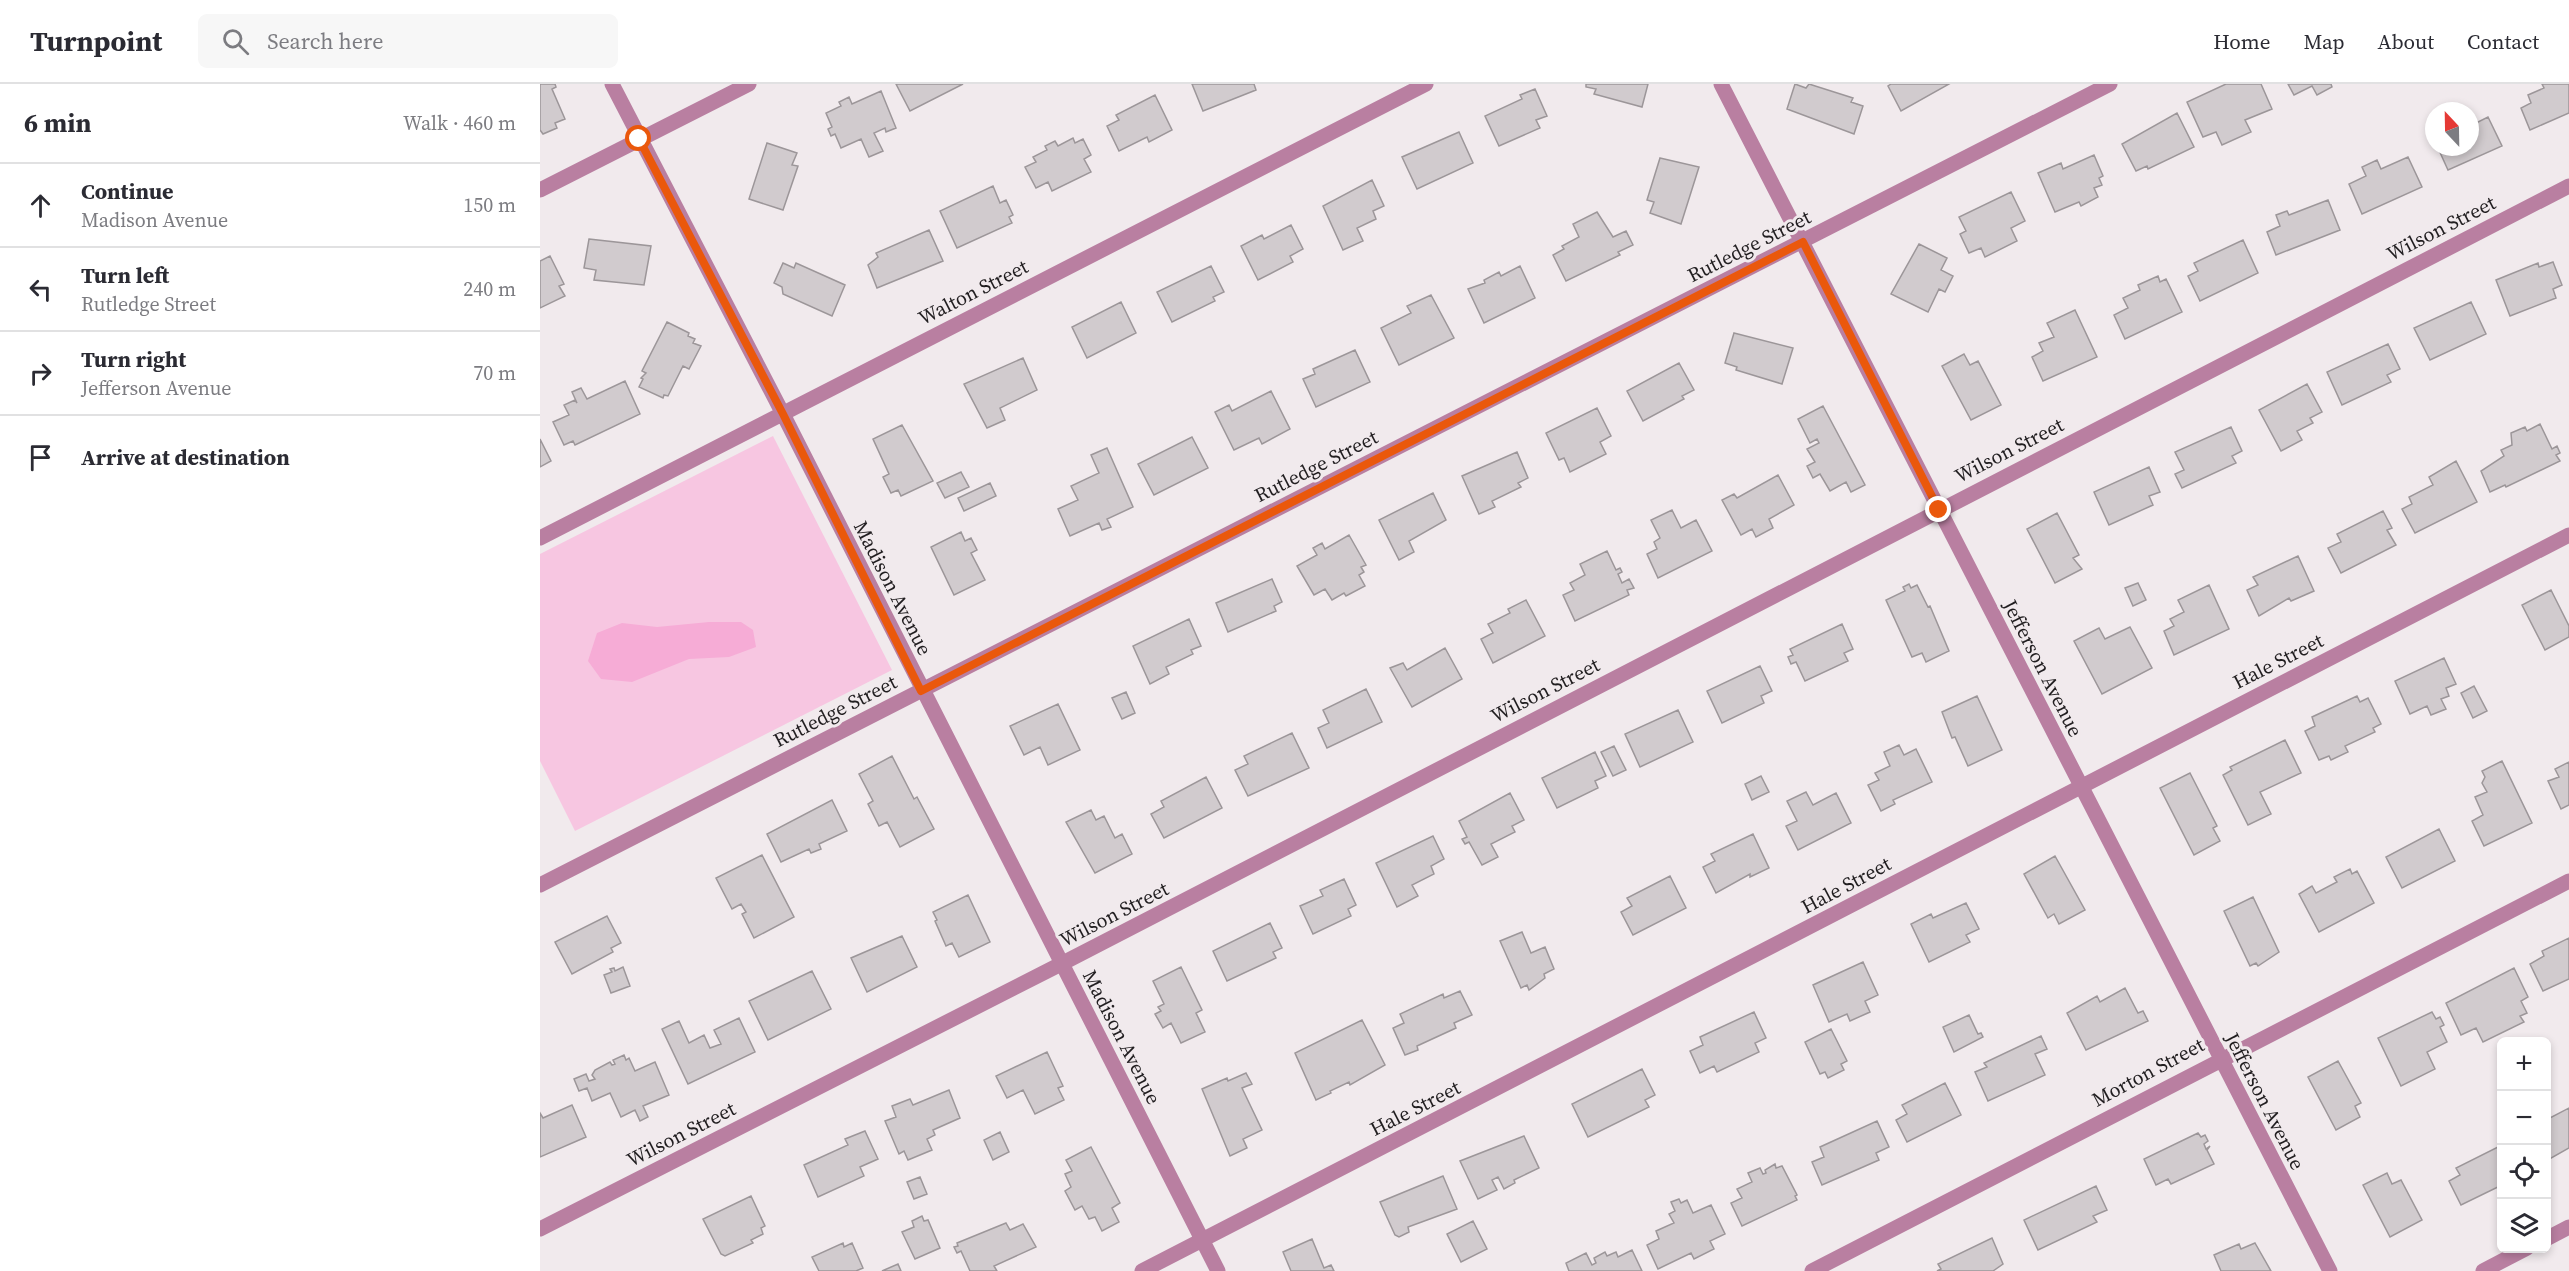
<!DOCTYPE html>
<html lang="en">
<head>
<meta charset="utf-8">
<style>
  body { margin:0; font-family:"Source Serif 4",serif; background:#f7f7f7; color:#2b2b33 }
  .controls { position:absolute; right:18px; bottom:18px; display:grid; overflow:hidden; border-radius:9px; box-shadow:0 3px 9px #0003 }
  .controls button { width:54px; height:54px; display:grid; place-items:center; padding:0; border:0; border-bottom:2px solid #e1e1e2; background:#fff; color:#2b2b33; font:30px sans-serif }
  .compass { position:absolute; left:1885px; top:18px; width:54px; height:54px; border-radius:50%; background:#fff; box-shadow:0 3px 9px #0003; rotate:338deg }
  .stop { position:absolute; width:18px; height:18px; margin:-14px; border:4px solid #ea580c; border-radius:50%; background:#fff }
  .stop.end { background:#ea580c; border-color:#fff; box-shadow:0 2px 6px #0008 }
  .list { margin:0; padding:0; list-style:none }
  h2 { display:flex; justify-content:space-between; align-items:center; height:78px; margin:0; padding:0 24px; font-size:26px }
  h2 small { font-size:20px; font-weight:400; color:#7c7c81 }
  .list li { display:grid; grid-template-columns:39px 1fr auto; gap:18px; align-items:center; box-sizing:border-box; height:84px; padding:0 24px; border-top:2px solid #e1e1e2 }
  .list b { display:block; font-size:22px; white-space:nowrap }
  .list p { margin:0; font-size:20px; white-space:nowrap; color:#7c7c81 }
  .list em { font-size:20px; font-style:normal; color:#7c7c81 }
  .icon { flex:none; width:33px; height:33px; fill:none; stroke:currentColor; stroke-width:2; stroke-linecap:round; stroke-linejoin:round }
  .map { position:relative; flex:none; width:2029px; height:1187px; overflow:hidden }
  header { display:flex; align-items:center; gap:36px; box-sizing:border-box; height:84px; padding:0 30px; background:#fff; border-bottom:2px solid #e1e1e2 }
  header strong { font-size:28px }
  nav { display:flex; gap:33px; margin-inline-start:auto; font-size:21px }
  .search { width:420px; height:54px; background:#f7f7f7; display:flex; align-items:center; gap:15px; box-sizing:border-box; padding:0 21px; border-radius:9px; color:#7c7c81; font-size:22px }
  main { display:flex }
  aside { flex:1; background:#fff }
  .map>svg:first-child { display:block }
  .green { fill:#f7c6e1 }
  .water { fill:#f6acd6 }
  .building { fill:#d1cbce; stroke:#9c9699; stroke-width:1.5 }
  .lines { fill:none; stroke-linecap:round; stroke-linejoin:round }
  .street { stroke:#b97fa1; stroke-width:15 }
  .route { stroke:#ea580c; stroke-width:8 }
  .labels { text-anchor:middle; stroke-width:6; stroke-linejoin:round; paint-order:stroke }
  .street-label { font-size:20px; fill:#211e20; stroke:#f1eaed }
</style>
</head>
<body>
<header>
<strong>Turnpoint</strong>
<div class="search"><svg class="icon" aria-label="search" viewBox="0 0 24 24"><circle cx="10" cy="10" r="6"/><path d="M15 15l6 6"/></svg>Search here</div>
<nav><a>Home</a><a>Map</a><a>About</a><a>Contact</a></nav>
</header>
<main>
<aside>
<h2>6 min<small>Walk · 460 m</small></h2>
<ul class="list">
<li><svg class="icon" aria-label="ahead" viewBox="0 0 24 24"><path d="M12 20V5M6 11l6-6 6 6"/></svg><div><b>Continue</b><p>Madison Avenue</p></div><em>150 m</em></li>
<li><svg class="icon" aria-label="left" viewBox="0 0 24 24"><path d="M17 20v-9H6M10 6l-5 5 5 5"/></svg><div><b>Turn left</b><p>Rutledge Street</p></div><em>240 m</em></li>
<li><svg class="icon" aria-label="right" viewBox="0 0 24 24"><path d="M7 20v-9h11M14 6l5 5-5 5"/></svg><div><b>Turn right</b><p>Jefferson Avenue</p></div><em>70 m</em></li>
<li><svg class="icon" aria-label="arrive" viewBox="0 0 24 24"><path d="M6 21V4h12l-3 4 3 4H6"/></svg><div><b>Arrive at destination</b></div></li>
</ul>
</aside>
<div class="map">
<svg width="2029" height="1187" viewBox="0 0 2029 1187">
  <rect width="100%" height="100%" fill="#f1eaed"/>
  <!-- green -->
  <path class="green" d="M233 352 352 586 35 747 0 677V470Z"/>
  <!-- water -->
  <path class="water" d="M169 538H201L213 546 216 563 189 573 149 575 92 598 61 595 48 577 57 549 82 539 117 543Z"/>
  <!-- building -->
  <path class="building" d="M0 0H15L16 3 12 5 25 35 15 39 17 44 3 50 0 46Z
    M356 0H423L370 27Z
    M652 0H714L716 6 663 27Z
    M1046 0H1108L1102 23 1054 10 1056 5 1046 3Z
    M1255 0 1266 4 1269 0 1313 14 1311 18 1323 22 1314 50 1247 25Z
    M1351 0H1409L1361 27 1348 2Z
    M1686 0H1721L1732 25 1705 36 1711 48 1682 61 1676 48 1663 53 1647 18Z
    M1748 0H1791L1792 3 1777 11 1772 2 1754 11Z
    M2002 0H2029V29L1990 46 1981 24 1991 19 1988 11 2004 4Z
    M995 5 1007 32 996 36 1000 44 959 62 945 32 982 15 980 11Z
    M341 7 356 44 346 48 345 44 334 49 343 67 329 73 321 55 301 64 295 50 291 52 288 45 292 43 286 29 301 22 299 18 309 13 312 20Z
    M615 11 632 46 609 58 607 53 579 67 567 42 579 36 576 31Z
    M1637 29 1654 63 1608 85 1607 82 1596 87 1582 60Z
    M1948 33 1962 62 1908 86 1898 64 1930 63V42Z
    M919 48 933 79 877 105 862 73Z
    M533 54 535 59 543 55 551 71 544 75 551 88 512 107 508 98 496 104 485 83 496 78 493 73 507 66 505 62 515 57 518 62Z
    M227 59 257 69 252 81 258 82 243 126 209 115Z
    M1554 71 1563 92 1559 94 1562 101 1554 104 1558 113 1541 122 1539 118 1515 128 1498 89 1521 79 1523 85Z
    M1868 73 1882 103 1822 130 1809 100 1826 92 1822 83 1837 76 1841 85Z
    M1120 74 1159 83 1141 140 1110 129 1114 118 1107 116Z
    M832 96 844 122 833 127 836 135 817 144 823 157 803 166 783 122Z
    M453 102 460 119 466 116 473 131 469 133 472 139 417 164 400 127Z
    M1471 108 1485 137 1471 144 1477 157 1445 173 1441 164 1429 169 1420 150 1426 147 1419 133Z
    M1788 116 1800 146 1736 171 1727 148 1740 142 1736 131 1747 127 1749 131Z
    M1057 128 1073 153 1086 147 1093 161 1078 168 1080 171 1026 197 1013 171 1024 165 1022 162 1039 153 1033 140Z
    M751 141 763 165 750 172 753 178 718 196 701 162 722 151 724 155Z
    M389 146 403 177 337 204 328 181 338 173 336 169Z
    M49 155 111 162 104 201 54 196 56 186 44 184Z
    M1703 156 1718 189 1660 217 1648 192 1658 187 1654 179Z
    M1379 160 1407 174 1401 186 1413 192 1405 208 1399 205 1388 228 1351 210Z
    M10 172 24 200 19 202 25 212 0 224V177Z
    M2013 178 2022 201 2013 205 2016 214 1970 232 1956 196 1998 179 1999 183Z
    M243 179 254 184 256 179 305 201 292 232 243 210 242 203 234 199Z
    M671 182 684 208 673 213 675 217 632 238 617 208Z
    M980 182 995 214 944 239 928 205 945 199 944 196 959 188 961 192Z
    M1618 192 1620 198 1626 195 1642 228 1585 255 1574 231 1588 224 1583 214 1600 206 1598 201Z
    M891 211 914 254 859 281 841 244 871 229 867 222Z
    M581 218 596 249 547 274 532 243Z
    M1931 218 1946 250 1890 276 1874 244Z
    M1535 226 1557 273 1503 297 1492 273 1503 267 1499 259 1514 253 1507 239Z
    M127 238 149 249 148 252 155 255 153 259 161 262 149 285 143 282 128 312 124 311 123 314 99 303 103 295 101 294 106 289 102 287Z
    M1194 249 1253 264 1242 300 1196 286 1197 283 1185 279Z
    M1848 260 1860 285 1847 291 1851 298 1802 321 1787 288Z
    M815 266 830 298 776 323 763 295 775 290 773 285Z
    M1424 270 1430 281 1438 277 1461 321 1431 336 1402 282Z
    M483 274 497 306 460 324 465 336 447 344 424 300Z
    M1139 279 1154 306 1142 312 1144 315 1103 337 1087 307Z
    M85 297 100 330 35 361 33 357 24 361 13 338 29 331 24 321 35 316 37 319 32 308 41 304 47 315Z
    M1767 300 1782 328 1770 334 1773 339 1757 347 1762 356 1741 367 1719 326Z
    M731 307 750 345 722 360 719 354 694 366 675 328 689 321 692 327Z
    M1283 322 1325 401 1311 408 1306 398 1290 407 1280 390 1273 394 1267 382 1275 378 1267 365 1279 359 1277 355 1270 359 1258 335Z
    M1057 324 1071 352 1060 358 1066 370 1030 388 1024 374 1019 376 1006 349Z
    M2000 340 2012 365 2017 362 2020 369 2016 371 2020 377 1966 403 1965 401 1950 408 1941 387 1964 372 1961 366 1972 361 1971 349 1985 343 1987 347Z
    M362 341 393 397 361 412 358 406 351 409 343 393 349 390 333 355Z
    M1691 343 1702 367 1692 372 1696 379 1642 404 1635 390 1644 386 1635 368Z
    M652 353 668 384 614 411 598 380Z
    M0 355 11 377 0 383Z
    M567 364 593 423 567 435 571 443 562 446 559 439 530 452 518 425 538 416 531 402 559 389 551 371Z
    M977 368 988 394 978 399 981 403 952 417 955 423 939 430 922 392Z
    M1916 377 1937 418 1875 449 1862 425 1872 420 1869 413 1893 401 1889 393Z
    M1609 383 1620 408 1609 412 1613 421 1569 441 1554 408Z
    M421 388 429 403 405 414 397 399Z
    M1238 391 1254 421 1229 435 1233 444 1216 453 1212 445 1201 451 1182 416 1194 410 1197 414Z
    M450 399 456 412 424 427 418 414Z
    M893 409 906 436 869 457 874 468 859 476 839 436Z
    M1132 426 1141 444 1156 436 1172 467 1118 494 1107 470 1117 465 1114 458 1120 454 1111 436Z
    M1843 427 1852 444 1847 446 1856 461 1801 489 1788 464 1801 458 1797 450Z
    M1517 429 1539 471 1533 474 1542 485 1515 499 1487 445Z
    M421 448 425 457 431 454 437 466 431 469 445 496 414 511 391 463Z
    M809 451 826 481 821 483 824 488 819 491 825 502 806 512 804 509 792 516 785 505 774 511 757 482 777 471 773 464 782 459 785 465Z
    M1067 467 1076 486 1080 484 1082 488 1078 490 1082 499 1089 495 1094 504 1087 506 1089 511 1035 537 1023 511 1034 506 1030 499 1045 491 1040 480Z
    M1758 472 1774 507 1751 517 1749 514 1719 532 1707 506 1718 501 1713 493Z
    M732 495 742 518 734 522 736 527 688 548 676 519Z
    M1598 499 1606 516 1593 522 1585 504Z
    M1369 500 1371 504 1377 501 1388 523 1390 522 1409 567 1386 578 1382 569 1372 573 1346 516 1365 507 1363 503Z
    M1669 501 1689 545 1634 571 1624 547 1634 542 1630 535 1644 528 1638 516Z
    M2011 506 2029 542V553L2005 566 1982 521Z
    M986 516 1005 552 953 579 941 555 953 549 948 540 970 529 968 525Z
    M649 535 661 562 651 566 653 570 626 583 629 590 610 600 593 562Z
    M1302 540 1313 565 1304 569 1308 577 1265 597 1256 578 1251 580 1248 573 1253 571 1250 565Z
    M1590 543 1612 584 1562 610 1534 557 1559 544 1565 555Z
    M905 564 922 595 872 623 850 584 863 579 867 586Z
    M1904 574 1916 600 1906 604 1909 612 1901 615 1906 625 1891 631 1887 622 1870 630 1855 597Z
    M1220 582 1232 607 1221 612 1224 619 1182 639 1167 607Z
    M1934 602 1947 627 1933 634 1921 609Z
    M826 605 842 638 787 664 778 644 789 639 783 626Z
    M586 608 595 629 582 635 572 614Z
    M1437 612 1462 666 1428 682 1415 653 1412 654 1402 628Z
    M1817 612 1820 618 1828 614 1841 640 1833 644 1835 648 1805 662 1808 668 1791 676 1789 672 1779 676 1765 647 1775 642 1772 633Z
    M518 620 540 666 508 681 500 663 484 671 470 642Z
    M1138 626 1153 658 1100 683 1085 650Z
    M752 649 769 684 708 712 695 686 708 680 704 672Z
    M1745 656 1761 689 1720 708 1731 730 1708 741 1683 691 1692 686 1690 683Z
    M1359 661 1364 671 1376 665 1392 698 1353 716 1355 720 1341 727 1328 701 1339 696 1335 689 1350 682 1344 668Z
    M1074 662 1086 686 1073 692 1061 668Z
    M1055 668 1066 692 1055 697 1058 704 1017 724 1002 694Z
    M352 672 374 715 377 713 394 745 360 763 347 738 339 742 328 720 333 717 319 690Z
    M1962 677 1992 739 1944 762 1932 737 1943 731 1935 713 1947 708 1942 699 1945 693 1942 687Z
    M2029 678V721L2021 725 2008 697 2019 693 2015 685Z
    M1650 689 1677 742 1673 744 1680 757 1654 771 1620 704Z
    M1221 692 1229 708 1212 716 1205 700Z
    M666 693 682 724 624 754 611 730 624 723 621 717Z
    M1266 708 1273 721 1296 709 1311 739 1258 766 1246 742 1257 737 1247 717Z
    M970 709 984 736 972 742 975 748 951 760 958 773 942 781 929 758 925 760 922 755 927 753 919 737Z
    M292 716 307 747 279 760 281 765 271 769 269 765 241 778 227 750Z
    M551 726 556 736 564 732 575 754 582 750 592 770 555 789 526 738Z
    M1899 745 1915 777 1862 804 1846 773Z
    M1213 750 1229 784 1210 793V790L1176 809 1163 783 1175 777 1171 770Z
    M893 752 904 775 891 782 894 790 872 801 878 812 857 823 836 779Z
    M222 771 254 833 214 854 202 830 206 828 201 820 192 825 176 794Z
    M1515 772 1545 826 1519 840 1514 830 1508 834 1484 790Z
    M1810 785 1812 790 1817 787 1834 819 1779 848 1759 810 1772 802 1776 809 1797 798 1794 793Z
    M1130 792 1146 824 1093 851 1081 828 1092 822 1087 814Z
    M804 795 816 821 808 825 811 832 773 850 760 822 783 812 780 806Z
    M428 811 450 858 419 873 412 859 406 862 395 837 397 836 393 828Z
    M1713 813 1739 868 1718 882 1716 879 1710 882 1684 827Z
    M1426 819 1439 845 1426 851 1430 858 1389 878 1371 840 1391 830 1393 834Z
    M67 832 81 859 71 864 73 868 32 890 15 858Z
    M730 839 742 864 733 868 736 874 687 897 673 867Z
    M982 848 991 869 1005 863 1014 885 1004 890 1005 894 989 906 987 901 981 904 960 857Z
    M362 852 377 883 327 908 311 874Z
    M2029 854V895L2003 907 1990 880 2004 872 2002 867Z
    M1323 878 1338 911 1325 917 1330 928 1310 937 1307 930 1289 938 1273 901Z
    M83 883 90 902 71 909 64 891 72 888 70 885 74 884 75 887Z
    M641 883 662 926 656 929 665 948 641 959 631 939 623 944 615 930 621 927 618 923 624 920 613 897Z
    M1974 884 1988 913 1981 917 1987 929 1980 932 1984 938 1943 958 1936 944 1921 951 1906 919Z
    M272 887 291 925 228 956 209 917Z
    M1585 904 1598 929 1603 927 1608 937 1546 966 1527 929 1557 912 1560 918Z
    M920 907 932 931 914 939 916 944 877 962 878 966 865 971 853 944 864 939 860 930 903 910 904 914Z
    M1214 928 1226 954 1215 959 1219 968 1177 988 1174 982 1160 989 1150 967 1163 961 1160 953Z
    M1892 928 1896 935 1900 933 1904 941 1900 943 1907 958 1887 968 1895 985 1861 1002 1838 954Z
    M1429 931 1438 950 1441 949 1443 953 1414 968 1403 943Z
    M199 934 215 968 148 1000 122 945 139 937 149 959 164 951 170 964 181 960 174 946Z
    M822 936 845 981 810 1001 809 998 790 1007 791 1009 776 1016 755 969Z
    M1291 945 1307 977 1301 980 1304 986 1288 994 1285 988 1280 990 1265 958Z
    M1501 952 1507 965 1495 970 1505 991 1448 1017 1435 988 1447 983 1444 979Z
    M507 968 523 1002 518 1004 524 1016 495 1030 483 1006 467 1014 456 992Z
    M84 971 86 976 89 974 95 987 115 978 129 1011 103 1022 108 1033 100 1037 95 1026 81 1033 70 1009 52 1017 47 1004 39 1007 34 995 46 990 49 997 55 995 52 991 55 986 70 978 72 981 75 980 73 976Z
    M1798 977 1821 1019 1815 1022 1820 1033 1796 1046 1768 993Z
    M1102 985 1115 1011 1105 1016 1109 1023 1048 1053 1032 1020Z
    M706 989 712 1000 702 1004 722 1046 703 1055 707 1064 690 1072 662 1005 687 994 688 997Z
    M1405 999 1421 1031 1367 1058 1356 1036 1367 1030 1362 1021Z
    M409 1006 420 1034 393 1046 395 1051 387 1055 392 1066 368 1076 364 1067 359 1070 345 1037 356 1033 352 1022 370 1015 373 1021Z
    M32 1021 46 1053 0 1073V1029L3 1034Z
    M2029 1024V1064L2006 1077V1036Z
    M1337 1037 1349 1063 1336 1069 1339 1076 1282 1101 1272 1078 1284 1073 1280 1063Z
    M325 1047 338 1075 320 1083 324 1092 278 1113 264 1081 308 1061 305 1055Z
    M460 1048 469 1068 453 1076 444 1056Z
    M1658 1049 1661 1053 1665 1051 1668 1057 1664 1060 1666 1065 1670 1062 1667 1066 1674 1080 1631 1100 1628 1095 1616 1101 1604 1075Z
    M984 1052 999 1084 974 1096 975 1099 964 1105 958 1093 952 1096 957 1106 938 1115 920 1077Z
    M1962 1061V1101L1921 1121 1909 1097 1920 1091 1916 1084Z
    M551 1063 580 1119 572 1124 579 1138 562 1147 555 1133 549 1135 542 1122 535 1126 525 1107 531 1103 525 1090 532 1087 526 1076Z
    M1235 1080 1236 1084 1242 1082 1257 1111 1255 1112 1257 1116 1202 1142 1191 1119 1202 1114 1197 1105 1212 1098 1208 1089 1220 1084 1223 1090 1226 1089 1225 1086Z
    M1847 1089 1852 1100 1861 1096 1882 1136 1850 1153 1823 1101Z
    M903 1092 917 1125 868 1143 869 1148 859 1153 855 1151 840 1118Z
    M380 1093 387 1110 374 1115 367 1098Z
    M1556 1102 1567 1126 1553 1132 1557 1138 1498 1166 1484 1136Z
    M211 1112 225 1142 221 1144 223 1150 211 1156 213 1159 185 1172 181 1170 163 1135Z
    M1139 1115 1141 1119 1147 1116 1153 1129 1171 1121 1185 1150 1170 1157 1174 1165 1154 1175 1151 1169 1118 1185 1107 1161 1119 1155 1116 1147 1134 1139 1129 1130 1135 1127 1131 1118Z
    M382 1132 384 1137 388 1136 400 1164 375 1175 362 1148 374 1143 372 1137Z
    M933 1137 947 1165 921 1178 907 1150Z
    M466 1139 470 1146 483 1140 496 1163 454 1182 457 1187H430L421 1167 417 1169 414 1163 418 1162 417 1159Z
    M1452 1154 1463 1180 1453 1187H1397L1401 1185 1398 1180Z
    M772 1155 784 1184 791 1181 794 1187H751L743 1168Z
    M303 1159 304 1163 312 1159 323 1184 316 1187H279L272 1173Z
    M1715 1159 1731 1187H1681L1674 1171 1699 1160 1701 1165Z
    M1092 1166 1102 1187H1029L1026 1179 1046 1169 1052 1181 1056 1179 1054 1174 1065 1168 1067 1172 1076 1168 1078 1173Z
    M358 1180 361 1187H342Z"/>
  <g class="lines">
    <!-- street -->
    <path class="street" d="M72 0 243 330 678 1187
      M1181 0 1790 1187
      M0 106 209 0
      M0 454 886 0
      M0 801 1570 0
      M0 1145 521 880 2029 102
      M2006 1155 2029 1143
      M602 1187 2029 451
      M1272 1187 2029 797
      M1943 1187 1987 1164"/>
  </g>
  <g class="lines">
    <!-- route -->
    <path class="route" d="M99 55 243 330 381 607 1263 158 1399 426"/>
  </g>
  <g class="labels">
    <!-- street labels -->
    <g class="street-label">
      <text transform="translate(1901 144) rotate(-27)" y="7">Wilson Street</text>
      <text transform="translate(1209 162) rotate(-27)" y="7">Rutledge Street</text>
      <text transform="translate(433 208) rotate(-27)" y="7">Walton Street</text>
      <text transform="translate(1469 366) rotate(-27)" y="7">Wilson Street</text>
      <text transform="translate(776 382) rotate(-27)" y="7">Rutledge Street</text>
      <text transform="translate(353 504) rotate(63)" y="7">Madison Avenue</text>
      <text transform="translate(1738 577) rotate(-27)" y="7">Hale Street</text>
      <text transform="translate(1503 584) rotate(63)" y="7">Jefferson Avenue</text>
      <text transform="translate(1005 606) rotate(-27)" y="7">Wilson Street</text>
      <text transform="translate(295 627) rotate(-27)" y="7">Rutledge Street</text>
      <text transform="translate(1306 801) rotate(-28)" y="7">Hale Street</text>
      <text transform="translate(574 830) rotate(-27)" y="7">Wilson Street</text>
      <text transform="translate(582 953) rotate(63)" y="7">Madison Avenue</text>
      <text transform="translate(1608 988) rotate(-28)" y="7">Morton Street</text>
      <text transform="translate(1725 1017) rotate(63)" y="7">Jefferson Avenue</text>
      <text transform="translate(875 1024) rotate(-27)" y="7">Hale Street</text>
      <text transform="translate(141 1050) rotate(-27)" y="7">Wilson Street</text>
    </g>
  </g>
</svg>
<div class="controls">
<button>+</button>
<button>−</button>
<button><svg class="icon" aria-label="locate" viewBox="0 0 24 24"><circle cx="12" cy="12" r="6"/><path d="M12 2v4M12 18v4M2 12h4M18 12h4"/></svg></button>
<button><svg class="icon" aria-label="layers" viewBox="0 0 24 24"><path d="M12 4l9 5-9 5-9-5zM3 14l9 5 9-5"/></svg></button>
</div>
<svg class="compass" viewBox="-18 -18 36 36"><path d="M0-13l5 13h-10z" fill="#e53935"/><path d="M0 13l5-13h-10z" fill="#7c7c81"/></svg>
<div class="stop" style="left:99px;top:55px"></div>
<div class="stop end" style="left:1399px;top:426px"></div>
</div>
</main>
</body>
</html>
